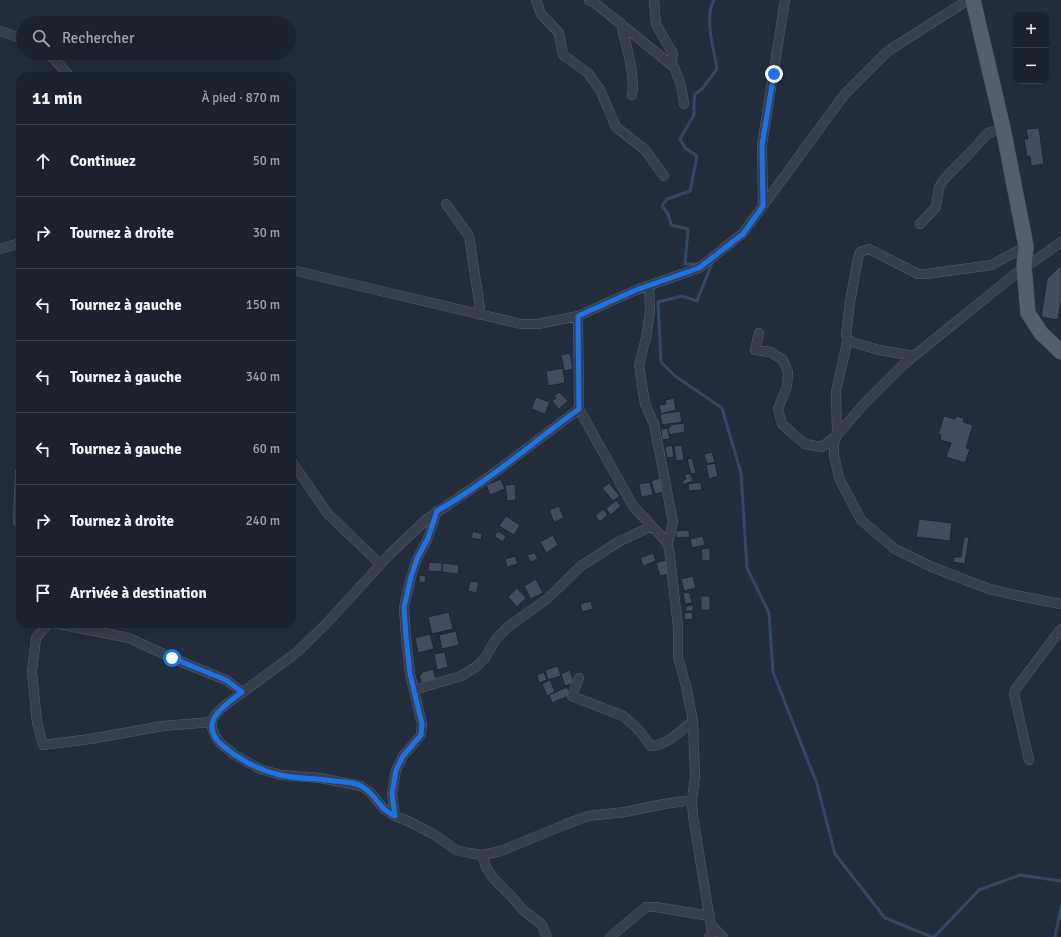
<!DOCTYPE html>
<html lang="fr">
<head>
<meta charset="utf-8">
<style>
  body { margin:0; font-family:Signika,sans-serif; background:#272f39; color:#f1f3f6 }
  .controls { position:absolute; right:12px; top:12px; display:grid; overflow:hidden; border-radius:8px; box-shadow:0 4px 16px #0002 }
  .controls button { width:36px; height:36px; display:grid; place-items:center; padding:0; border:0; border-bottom:1px solid #383f49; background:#1a222d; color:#f1f3f6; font:20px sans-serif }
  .stop { position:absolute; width:12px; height:12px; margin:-9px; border:3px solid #1a73e8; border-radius:50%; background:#fff }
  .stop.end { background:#1a73e8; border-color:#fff; box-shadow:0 1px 4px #0008 }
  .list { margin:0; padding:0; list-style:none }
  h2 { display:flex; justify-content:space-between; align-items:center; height:52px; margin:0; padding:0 16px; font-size:17px }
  h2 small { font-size:13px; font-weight:400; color:#9fa4aa }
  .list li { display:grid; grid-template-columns:26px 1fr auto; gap:12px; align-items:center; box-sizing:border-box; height:72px; padding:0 16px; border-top:1px solid #383f49 }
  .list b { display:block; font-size:15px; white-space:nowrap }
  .list em { font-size:13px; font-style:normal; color:#9fa4aa }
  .icon { flex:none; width:22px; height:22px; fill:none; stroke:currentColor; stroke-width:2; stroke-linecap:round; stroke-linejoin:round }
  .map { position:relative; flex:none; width:1061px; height:937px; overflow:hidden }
  .search { position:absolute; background:#1a222d; box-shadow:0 4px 16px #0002; left:16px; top:16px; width:280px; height:44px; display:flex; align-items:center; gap:10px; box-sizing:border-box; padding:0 14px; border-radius:22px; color:#9fa4aa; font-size:15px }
  .panel { position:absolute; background:#1a222d; box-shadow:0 4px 16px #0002; left:16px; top:72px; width:280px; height:556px; border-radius:12px }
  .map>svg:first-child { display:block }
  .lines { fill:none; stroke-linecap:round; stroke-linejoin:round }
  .stream { stroke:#364763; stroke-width:3 }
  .building { fill:#424c5e; stroke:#1e2633 }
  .minor-casing { stroke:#555d6a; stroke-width:10 }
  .primary-casing { stroke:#404855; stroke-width:16 }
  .minor { stroke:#373f4c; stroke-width:9 }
  .primary { stroke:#555e6d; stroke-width:15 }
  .route { stroke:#1a73e8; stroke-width:5 }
</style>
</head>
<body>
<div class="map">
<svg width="1061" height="937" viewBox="0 0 1061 937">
  <rect width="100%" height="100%" fill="#232d3c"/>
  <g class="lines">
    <!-- stream -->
    <path class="stream" d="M710 263H712L697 301 682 296 658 302 661 362 675 376 722 408 741 473 747 568 769 613 773 672 817 784 835 854 885 918 932 937
      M701 264H685L688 229 671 225 668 214 662 206 667 199 690 191 697 156 685 148 680 139 694 115V103L695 94 702 89 717 69C714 51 704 16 714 0
      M934 937 979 890 1020 875 1061 881
      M1055 937 1061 907"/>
  </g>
  <!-- building -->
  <path class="building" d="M1039 128 1044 164 1031 166 1030 156 1027 157 1024 139H1028L1026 129Z
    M1061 265V301L1058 320 1041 317 1047 279Z
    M570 353 573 369 564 371 561 355Z
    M563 368 565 383 548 386 546 371Z
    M559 392 568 401 559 409 552 401 556 398 554 396Z
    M536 397 550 402 545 414 531 409Z
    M674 398 676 410 661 414 659 405 666 404 665 400Z
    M680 411 682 422 662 425 660 414Z
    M944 416 955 419 956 416 964 418 963 422 973 425 966 448 970 449 965 463 946 457 951 443 940 440 941 435 938 434Z
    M684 423 685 432 669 435 668 427H671L670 425Z
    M668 428 670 439 662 440 661 429Z
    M672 445 674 457 667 458 665 447Z
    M682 445 684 460 676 461 674 446Z
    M712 452 715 462 707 464 704 454Z
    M692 458 696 473 691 474 687 459Z
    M715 463 718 476 709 479 706 465Z
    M690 473 693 481 683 485 682 481 686 479 684 475Z
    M660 478 664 492 655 494 651 481Z
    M501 479 505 489 490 495 486 485Z
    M650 482 653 495 641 497 639 484Z
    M701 482 702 490 689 491 688 484Z
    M609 483 620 496 613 501 602 488Z
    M515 484 516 500 507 501 505 485Z
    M616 500 621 506 611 515 606 509Z
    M559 506 564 518 554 522 549 510Z
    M603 509 608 515 600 522 595 516Z
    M506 516 520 525 514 535 499 526Z
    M919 519 952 523 950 541 916 537Z
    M689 530 690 537 676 538V531Z
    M473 531 482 534 481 540 471 538Z
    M498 531 506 536 503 542 494 536Z
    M553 535 558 545 546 553 540 542Z
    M703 536 705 545 692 548 690 539Z
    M964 537H969L965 564 953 562 954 557H961Z
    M710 548V560L702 561 701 549Z
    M535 553 538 559 530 562 527 555Z
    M653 553 656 561 643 566 640 558Z
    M515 556 518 564 507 567 505 559Z
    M666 560 670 574 660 576 656 563Z
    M429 562 442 563V572L428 571Z
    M443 563 459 565 458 574 442 572Z
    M419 575 426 576 425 583 419 582Z
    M693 576 696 588 684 591 681 579Z
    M536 579 543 593 531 599 524 586Z
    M470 581 479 582 476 593 468 591Z
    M517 588 526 598 517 607 508 597Z
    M690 592 692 603 685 604 683 593Z
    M701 596H710V610H701Z
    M591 601 593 609 582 612 580 604Z
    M693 605V611H686V606Z
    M449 612 453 629 432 634 428 617Z
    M692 612 693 619 685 620 684 613Z
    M456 631 459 645 442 649 439 635Z
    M430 634 434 649 418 653 415 638Z
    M445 652 448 667 437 670 434 654Z
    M558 666 561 676 548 680 545 670Z
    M433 669 437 681 422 685 419 675 422 674V672Z
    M570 670 574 683 565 686 561 674Z
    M544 672 547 680 539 683 537 675Z
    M550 680 555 692 547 696 542 684Z
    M567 687 571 695 552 703 549 695Z"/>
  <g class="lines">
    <!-- minor casing -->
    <g class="minor-casing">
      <path id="minor" d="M536 0 541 14 559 33 563 55 588 73 600 90 616 127 645 150 664 176
        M589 0 595 3 674 67 681 85 684 104
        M654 0 656 24 673 54 671 64
        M621 23C625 42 636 77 632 95
        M0 31 23 39
        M48 53 68 74 67 76
        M446 204 469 236 481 315
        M763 206 762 145 785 0
        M920 224 936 207 939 187 946 177 968 155 988 133 1003 128
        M1061 242 1033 262 1024 267 904 364 864 404 837 435 834 444V455L839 478 861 520 895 549 932 567 989 589 1020 596 1061 604
        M0 249 20 243
        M292 270 521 324H538L578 316 636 290 699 268 743 233 844 95 888 51 968 0
        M649 286 650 311 646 338 639 365 645 404 654 424 673 522 668 543
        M578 316 579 409 633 506 665 540 669 548 678 627V657L686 686 693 721 695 776 692 800 693 816 712 933 709 937
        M759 333 755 350 771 352 783 360 788 372 787 386 778 409 782 424 792 433 805 444 822 447 837 435 836 391 848 339
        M914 356 879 350 852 342 848 339 846 335 850 302 858 258 860 252 869 249 918 274H926L992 265 1026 246
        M579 409 486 479 427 519 390 554 326 624 296 653 224 706 215 715 212 722V728L215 736 221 744 235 755 260 769 281 775 320 778 361 786 371 793 384 809 395 816 406 820 435 835 456 850 469 853 482 855 501 851 564 825 588 816 625 812 664 804 692 800
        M292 462 328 514 380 564
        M20 472 18 522 20 524
        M48 624 36 638 32 672 37 723 43 745 90 739 163 726 212 722
        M58 624 129 638 172 658 226 680 242 692
        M579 678 572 696 623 716 637 728 651 746C668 744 680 732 693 721
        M414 690 461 676 477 666 485 658 496 639 508 627 547 599 581 566 620 541 652 526
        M1029 760 1014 694 1015 690 1061 629
        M395 816 392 794 396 770 403 756 421 735 422 724 410 674 406 637 404 607 411 577 417 559 428 538 437 511
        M482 855 486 867 493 878 511 896 523 910 542 925 547 937
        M711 925 723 937
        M610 937 646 907H656L710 916"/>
    </g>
    <!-- primary casing -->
    <g class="primary-casing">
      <path id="primary" d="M973 0 1003 128 1026 246 1024 267 1028 313 1041 333 1061 352"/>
    </g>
    <!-- minor -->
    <use href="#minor" class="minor"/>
    <!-- primary -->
    <use href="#primary" class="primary"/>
  </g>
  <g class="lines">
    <!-- route -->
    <path class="route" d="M172 658 226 680 242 692C224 706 196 723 223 746 240 760 258 770 280 775 297 779 316 778 334 781 343 782 354 782 361 786 370 790 376 800 383 808 386 811 391 814 395 816L392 794 396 770 403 756 421 735 422 724 410 674 406 637 404 607 411 577 417 559 428 538 437 511C488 482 532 443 579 409L578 316 636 290 699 268 743 234 763 206 762 145 774 74"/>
  </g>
</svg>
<div class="controls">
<button>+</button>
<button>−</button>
</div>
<div class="stop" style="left:172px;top:658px"></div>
<div class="stop end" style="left:774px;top:74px"></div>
<div class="search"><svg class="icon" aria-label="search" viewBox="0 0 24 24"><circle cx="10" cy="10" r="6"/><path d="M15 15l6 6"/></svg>Rechercher</div>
<section class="panel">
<h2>11 min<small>À pied · 870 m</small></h2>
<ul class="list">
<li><svg class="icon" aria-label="ahead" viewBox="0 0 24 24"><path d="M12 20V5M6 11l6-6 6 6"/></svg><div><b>Continuez</b></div><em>50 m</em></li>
<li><svg class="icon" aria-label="right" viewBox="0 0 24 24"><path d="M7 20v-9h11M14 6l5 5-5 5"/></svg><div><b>Tournez à droite</b></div><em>30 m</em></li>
<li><svg class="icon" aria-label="left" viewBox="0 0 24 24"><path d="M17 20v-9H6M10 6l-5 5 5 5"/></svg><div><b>Tournez à gauche</b></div><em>150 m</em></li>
<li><svg class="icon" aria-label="left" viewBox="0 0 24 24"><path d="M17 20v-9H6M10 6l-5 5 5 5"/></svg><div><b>Tournez à gauche</b></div><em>340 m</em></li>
<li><svg class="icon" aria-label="left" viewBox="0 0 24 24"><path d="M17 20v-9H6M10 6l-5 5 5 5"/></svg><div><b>Tournez à gauche</b></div><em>60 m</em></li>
<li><svg class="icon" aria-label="right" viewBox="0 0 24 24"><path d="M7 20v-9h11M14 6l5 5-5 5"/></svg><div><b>Tournez à droite</b></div><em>240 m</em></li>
<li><svg class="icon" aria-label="arrive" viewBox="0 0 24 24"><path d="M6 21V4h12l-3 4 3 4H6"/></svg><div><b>Arrivée à destination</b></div></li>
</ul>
</section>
</div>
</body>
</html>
